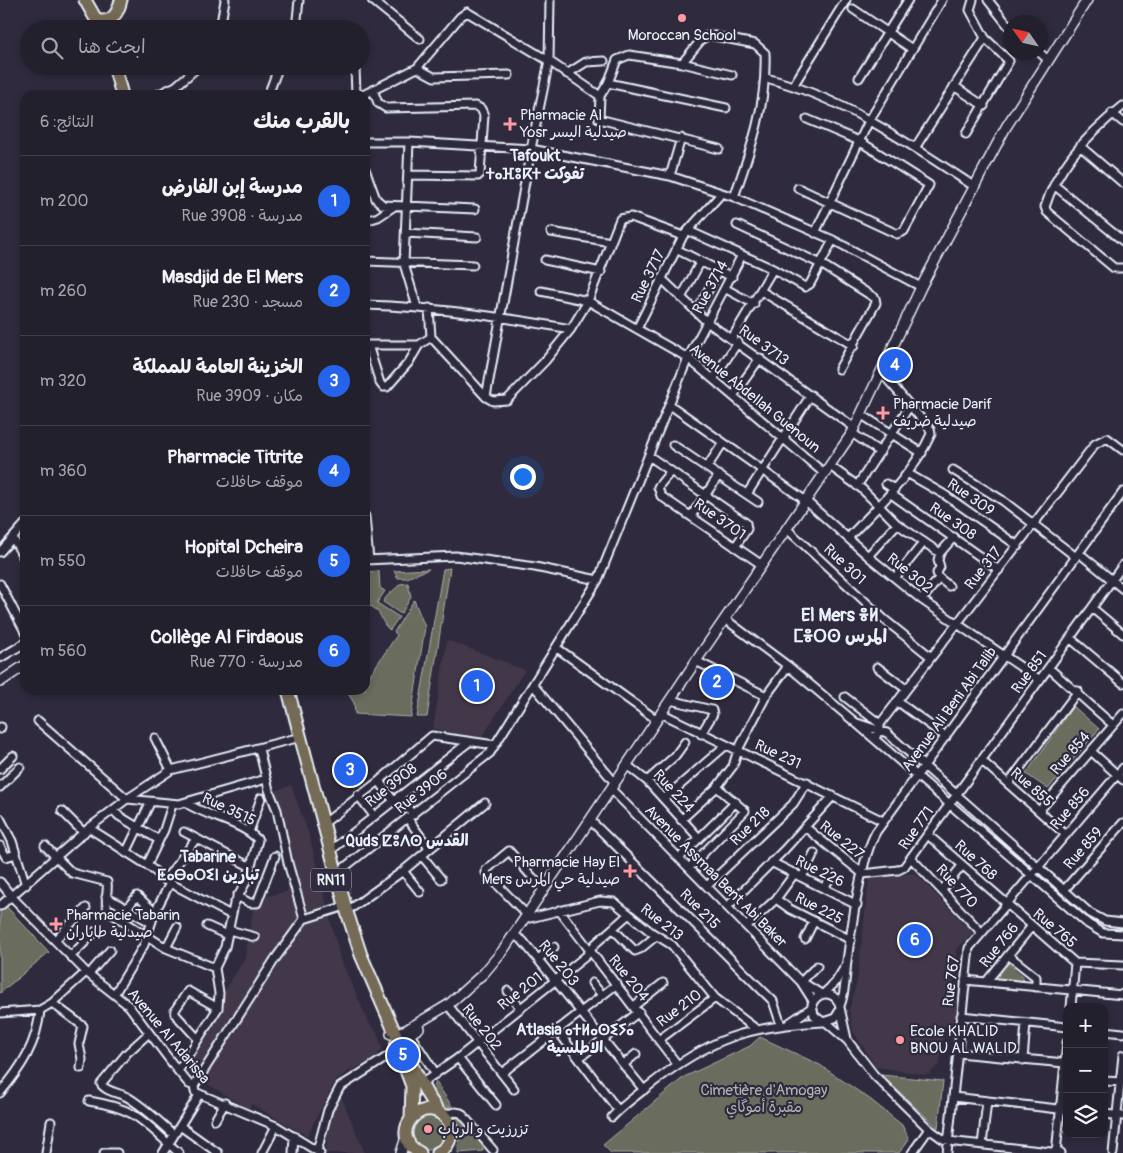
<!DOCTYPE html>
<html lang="ar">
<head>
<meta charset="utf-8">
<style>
  body { margin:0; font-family:Pangolin,"Playpen Sans Arabic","Noto Sans Tifinagh",sans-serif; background:#2b2836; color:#f1f3f6; direction:rtl }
  .controls { position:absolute; right:15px; bottom:15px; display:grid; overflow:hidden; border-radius:10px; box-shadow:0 2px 8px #0003 }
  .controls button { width:45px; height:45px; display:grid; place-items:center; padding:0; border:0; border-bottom:1px solid #403e4a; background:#23202e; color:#f1f3f6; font:25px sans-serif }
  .compass { position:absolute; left:1003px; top:15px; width:45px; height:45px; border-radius:50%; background:#23202e; box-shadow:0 2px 8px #0003; rotate:304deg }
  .you { position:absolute; left:522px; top:476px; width:18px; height:18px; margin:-12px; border:4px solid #fff; border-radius:50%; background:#1a73e8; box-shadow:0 0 0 8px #1a73e833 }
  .badge { display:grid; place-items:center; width:32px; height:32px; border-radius:50%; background:#2563eb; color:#fff; font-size:16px; font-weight:700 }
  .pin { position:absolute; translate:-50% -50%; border:2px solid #fff; box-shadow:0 1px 5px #0006 }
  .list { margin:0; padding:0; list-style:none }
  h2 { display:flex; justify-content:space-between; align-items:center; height:65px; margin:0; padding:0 20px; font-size:21px }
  h2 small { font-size:16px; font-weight:400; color:#a3a3aa }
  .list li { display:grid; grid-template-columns:32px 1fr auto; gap:15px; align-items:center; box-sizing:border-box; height:90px; padding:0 20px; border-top:1px solid #403e4a }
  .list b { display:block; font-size:19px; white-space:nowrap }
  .list p { margin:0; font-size:16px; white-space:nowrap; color:#a3a3aa }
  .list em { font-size:16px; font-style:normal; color:#a3a3aa }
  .icon { flex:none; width:28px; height:28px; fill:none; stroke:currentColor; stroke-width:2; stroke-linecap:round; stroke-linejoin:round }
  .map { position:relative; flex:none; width:1123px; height:1153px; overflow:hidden; direction:ltr }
  .search { position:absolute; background:#23202e; box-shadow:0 2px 8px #0003; left:20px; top:20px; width:350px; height:55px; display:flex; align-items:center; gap:12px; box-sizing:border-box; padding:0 18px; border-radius:28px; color:#a3a3aa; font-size:19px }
  .panel { position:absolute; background:#23202e; box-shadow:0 2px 8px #0003; left:20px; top:90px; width:350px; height:605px; border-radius:15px; direction:rtl }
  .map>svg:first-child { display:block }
  .built { fill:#423748 }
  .green { fill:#6b6c5d; stroke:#aaaeaa }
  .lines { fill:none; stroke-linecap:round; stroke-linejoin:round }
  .minor-casing { stroke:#e8f1f8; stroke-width:11 }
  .tertiary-casing { stroke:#e8f1f8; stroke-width:12 }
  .primary-casing { stroke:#e8f1f8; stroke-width:15 }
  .minor { stroke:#2f2a3d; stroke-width:7 }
  .tertiary { stroke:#2f2a3d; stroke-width:9 }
  .primary { stroke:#756a55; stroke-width:11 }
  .poi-dot { fill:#ff9aa2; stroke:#2f2a3d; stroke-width:2 }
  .labels { text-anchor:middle; stroke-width:4.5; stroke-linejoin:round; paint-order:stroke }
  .shield { fill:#2f2a3d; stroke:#b0b5c0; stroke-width:1 }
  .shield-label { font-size:14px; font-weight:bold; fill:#e8f1f8 }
  .poi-label { font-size:15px; fill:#e8f1f8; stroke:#2f2a3d; text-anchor:start }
  .street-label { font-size:15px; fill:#e8f1f8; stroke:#2f2a3d }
  .park-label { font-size:15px; fill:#b0b5b2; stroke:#2f2a3d }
  .neighbourhood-label { font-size:16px; font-weight:bold; fill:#e8f1f8; stroke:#2f2a3d }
  .quarter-label { font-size:18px; font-weight:bold; fill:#e8f1f8; stroke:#2f2a3d }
</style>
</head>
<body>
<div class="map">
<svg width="1123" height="1153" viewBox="0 0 1123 1153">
  <rect width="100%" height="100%" fill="#2f2a3d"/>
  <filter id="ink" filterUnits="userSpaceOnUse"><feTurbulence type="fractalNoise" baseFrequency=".02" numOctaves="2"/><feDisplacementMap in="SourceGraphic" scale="10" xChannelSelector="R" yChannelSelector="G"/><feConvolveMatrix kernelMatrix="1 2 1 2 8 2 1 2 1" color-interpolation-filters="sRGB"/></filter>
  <g filter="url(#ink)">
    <!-- built -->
    <path class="built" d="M447 640 525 670 482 737 433 729Z
      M291 785 309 835 340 958 369 1023 377 1033 382 1049 374 1059 344 1074 335 1082 307 1136 252 1104 248 1109 178 1066 245 958 255 899 288 891 285 858 271 793Z
      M915 873 973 933 957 949 952 987 955 990 957 1009 954 1021 945 1026 940 1064 928 1075 876 1067 853 1031 849 1010 857 981 869 879Z
      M340 1094 365 1153H326L329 1117Z"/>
    <!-- green -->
    <path class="green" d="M450 568 427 717H417L443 569Z
      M429 569 407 578H398L394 571Z
      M379 571 380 588 385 591 377 603 399 617 390 630C379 623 385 610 365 604V572Z
      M408 583 411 597 401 614 383 602C388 593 394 591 400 584Z
      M414 600 425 627 411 717 355 714 354 703 346 690H365V682L397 635 394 632Z
      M1073 706 1099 729 1048 789 1026 774Z
      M6 906 49 952 0 993V911Z
      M1008 963 1024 977 1021 982 995 979Z
      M760 1037 820 1065 871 1100 902 1125 909 1139 899 1153H611L603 1145 684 1077 750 1046Z
      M881 1075 943 1081 938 1128Z
      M436 1082 453 1108C439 1106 430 1096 436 1082Z
      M454 1115 461 1117 483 1145V1151L458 1153 459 1126Z
      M411 1133a17 17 0 1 1 34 0a17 17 0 1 1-34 0Z"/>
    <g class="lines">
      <!-- minor casing -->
      <g class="minor-casing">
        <path id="minor" d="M372 0 420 39
          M550 0 549 61 600 96 599 119 719 149
          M988 0 1010 28
          M853 9 912 49
          M220 29 225 0
          M296 29 299 0
          M1039 52 1048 60
          M355 66 356 95
          M417 68 434 77 509 75
          M567 74 586 62 604 61
          M766 78C842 97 910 144 975 187
          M859 78 908 0
          M608 83 617 60 629 55 682 63 732 75
          M793 86 846 0
          M954 86 984 106
          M373 90 378 103 386 108 476 106 481 109 484 115 480 174 478 176 408 175
          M157 95 176 86 199 66
          M268 95 279 66
          M363 95 417 68 460 17 467 12 549 61 531 149 409 142H365
          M600 96 608 83 726 108
          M1123 106C1090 132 1058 165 1045 207L1047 212 1114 268H1123
          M1112 113 1123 122
          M966 134 1009 61 985 38 970 10 973 0
          M409 142 404 264 417 307
          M1080 146 1123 183
          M915 148 985 38
          M365 169 376 199 383 205 475 209
          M670 176 681 138
          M1054 185 1123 241
          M798 188 897 234 904 231 929 185 859 141 807 119
          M734 197 833 240 921 287
          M365 221 378 217 393 207
          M737 225 821 264 875 298 876 303 839 369
          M689 231 773 269 805 287 810 284 833 240
          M551 232 611 242
          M406 233 477 237
          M815 233 869 121 942 0
          M676 249 732 277
          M545 260 601 272
          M365 261 473 265
          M662 279 707 322 855 428
          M726 289 754 304
          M541 291 588 301 688 358 825 474
          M761 291 854 346
          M681 298 701 261
          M365 305C435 307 502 317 571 329
          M429 308 431 337 486 397 493 401 507 400 545 361 571 329 588 301 620 219 631 217 683 236
          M697 312 718 271
          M637 329 683 236 721 194
          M732 338 773 269
          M365 345H419L431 337
          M368 345 380 383 383 387H387L409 362 419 345
          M713 379 738 342
          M733 396 760 358
          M486 397 531 149 670 176 734 197C751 149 767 105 765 53L755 44 709 35 702 39 682 63
          M670 405 806 501 868 556 922 600 1040 680
          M862 415 922 453
          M852 433 880 452
          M673 445 758 502
          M649 456 746 523 747 529 735 547
          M830 466 862 489 897 524 940 553 938 560 940 567 937 573 939 578 922 600
          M707 467 723 443
          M953 470 1002 500 1076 557
          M671 471 658 487 661 496 762 565
          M907 473 945 495 1018 546
          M886 484 894 489
          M857 486 909 407
          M747 494 811 395
          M891 494 999 570
          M365 516 369 560
          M691 516 719 475
          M787 529 885 620 931 657
          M13 538 25 560
          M848 538C879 505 912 476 931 434L930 429 881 372
          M0 552 25 524
          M940 553 954 537
          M1079 553 1123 589
          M868 556 897 524
          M365 560 456 556 535 567 598 580 688 358 742 255
          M895 578 924 542
          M939 578 949 586
          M0 584 25 632
          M1092 608 1123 634
          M725 619 788 666 856 723 1088 924 1103 933 1123 934
          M1070 638 1123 683
          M557 648 657 720
          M0 658 25 643
          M696 661 766 696
          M877 667 906 689
          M1049 668 1113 725
          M534 686 615 783
          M845 697 880 724
          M670 700 712 710 713 714 701 734
          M897 701 946 737
          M661 713 883 821
          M38 721 127 799 179 804 266 779
          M857 723 887 733 1090 913 1105 921 1123 923
          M0 729 1 727
          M155 738 171 770
          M875 738 880 729V724L1095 444 1107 438 1123 450
          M259 749 269 790 277 810 288 863 304 919 339 908
          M1091 751 1123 780
          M981 760 1066 835
          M627 765 647 781 699 838
          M0 769 13 756
          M379 781 393 800
          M647 781 675 756 685 742
          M1008 784 1078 691
          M0 787 20 767
          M611 789 801 982 813 1001
          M358 795 374 816
          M399 796 413 815
          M664 799 725 746
          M186 803C207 817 242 822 258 840L247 880 234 904 225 947 215 968
          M113 810 119 816 159 840
          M62 811 84 833
          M1039 811 1123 714
          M0 818 12 841 26 885
          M408 819 429 848
          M590 820 773 1001 781 1025
          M681 820 717 787 733 766 738 750 766 696 788 666
          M323 824 379 781 432 736 495 745
          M805 827 863 874 898 870 904 867 1123 565
          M89 828 147 865 170 883 231 915
          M184 832 251 867
          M249 832 261 798
          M928 835 1075 963 1071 1007
          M0 846 6 857 16 854
          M45 846 72 873 107 882C109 892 102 904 111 913L166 948 215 968
          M330 851 469 742
          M126 853 150 803
          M422 856 441 879
          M679 858 736 802
          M912 859 981 932
          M771 862 857 905
          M147 865 164 830 172 805
          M689 868 745 811 717 787
          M403 871 420 892
          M336 874 490 753 598 580
          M802 877 814 853
          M165 880 196 839
          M0 882 12 897 86 972 129 1006 178 1071 189 1084 194 1086 195 1092 276 1126 320 1153
          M707 886 793 804 807 782
          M824 888 832 875
          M543 889 509 851 486 870V873L530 918 600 901 614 902 651 932 672 945 715 998 756 1029
          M942 890 962 866
          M1064 890 1123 823
          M237 896 250 903H257L275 856
          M106 897 150 922
          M776 899 790 909 851 940
          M0 906 89 828 127 799 171 770 293 739
          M728 906 784 850 833 796
          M127 908 137 896 155 912
          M346 909 353 907 403 871 485 803
          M559 910 677 1064
          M207 926 227 935
          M747 926 776 899 795 873
          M613 929 635 951 640 949 656 936
          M229 930 255 937
          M514 935 523 941 644 1090
          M805 939 814 921
          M55 940 86 908
          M166 948 177 927
          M1008 955 1036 977V987
          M71 956 96 931
          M538 959 554 947
          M1075 963 1123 965
          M89 974 110 950
          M965 980 1123 995
          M801 982 817 966
          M802 982 821 994
          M986 982 1032 926
          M592 983 602 995
          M508 991 520 1008
          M115 993 144 945 155 912 170 883
          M823 994 835 983 846 965
          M52 1003 83 1026 79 1044 82 1059 81 1068
          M448 1005 514 1089
          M634 1006 663 983
          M840 1006C846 991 845 977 847 961 852 926 860 861 876 832L1123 492
          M840 1010 835 1018 823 1022 814 1015 812 1004C818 992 832 990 839 1003L847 1039
          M0 1013 40 1010 52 1003 86 972
          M961 1016 1067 1027
          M826 1022 847 1040 874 1075 929 1129 943 1139 956 1142 1061 1153
          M789 1023 811 1008
          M407 1030 436 1074
          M557 1030 618 1110
          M1104 1031 1123 1033
          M148 1034 127 1053 101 1084C106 1092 121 1093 129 1098 145 1108 160 1122 174 1135
          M198 1039 175 1014V1010L188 991 218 1008
          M660 1039 715 998
          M958 1053 1065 1063
          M458 1058 496 1105
          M579 1058 639 1012
          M1023 1060 1026 1023
          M624 1064 636 1054
          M178 1071 218 1008 219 993 215 968
          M502 1073 617 984
          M1104 1081 1123 1082
          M422 1083 458 1058 586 956 595 944 629 914
          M194 1086 275 959 304 919
          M0 1093C21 1068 37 1044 40 1010
          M953 1097 1067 1110
          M89 1101C139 1109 143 1122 179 1153
          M1104 1114 1123 1116
          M443 1115 455 1112 461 1113 493 1150
          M612 1117C623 1105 637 1095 650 1085 710 1038 747 1026 823 1022
          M215 1120 225 1103
          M180 1126 218 1153
          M982 1145 987 1101
          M317 1151 328 1110 340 1087 401 1048
          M46 1153 51 1122
          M104 1153H117
          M163 1153 199 1095
          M262 1153 276 1126
          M293 1153 294 1136
          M912 1153 929 1129
          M947 1153 969 948 1123 768
          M1056 1153 1067 1042
          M1113 1153 1123 1055"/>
      </g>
      <!-- tertiary casing -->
      <g class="tertiary-casing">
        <path id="tertiary" d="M0 682 25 665
          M391 1034 406 1030 448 1005 484 973 504 949 696 661 852 433 921 287 1006 127 1087 0
          M395 1044 419 1028
          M401 1153 406 1137"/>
      </g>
      <!-- primary casing -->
      <g class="primary-casing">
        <path id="primary" d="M85 0 101 28
          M99 21C113 22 118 13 121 0
          M114 66 122 95
          M288 690 346 909 361 955 395 1033 428 1096 439 1112
          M399 1052 412 1086 411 1118
          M420 1153C383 1134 428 1086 450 1124 453 1136 449 1148 437 1153"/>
      </g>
      <!-- minor -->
      <use href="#minor" class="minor"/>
      <!-- tertiary -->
      <use href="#tertiary" class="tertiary"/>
      <!-- primary -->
      <use href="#primary" class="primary"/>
    </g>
  </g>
  <!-- markers -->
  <g class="poi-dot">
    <circle cx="682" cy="18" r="5"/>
    <path d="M507.5 116.5h5v5h5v5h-5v5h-5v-5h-5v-5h5z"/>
    <path d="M880.5 405.5h5v5h5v5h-5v5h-5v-5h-5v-5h5z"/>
    <path d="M627.5 863.5h5v5h5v5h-5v5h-5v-5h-5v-5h5z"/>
    <path d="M53.5 916.5h5v5h5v5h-5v5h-5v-5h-5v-5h5z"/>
    <circle cx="900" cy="1040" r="5"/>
    <circle cx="428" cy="1129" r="5"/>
  </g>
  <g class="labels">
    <!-- shield labels -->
    <rect class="shield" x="311" y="868.5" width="40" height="23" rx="4"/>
    <g class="shield-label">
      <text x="331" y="885">RN11</text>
    </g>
    <!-- poi labels -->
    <g class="poi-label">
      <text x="682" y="40" text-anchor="middle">Moroccan School</text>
      <text x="520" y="120">Pharmacie Al<tspan x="520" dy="17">Yosr صيدلية اليسر</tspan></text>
      <text x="893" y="409">Pharmacie Darif<tspan x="893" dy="17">صيدلية ضريف</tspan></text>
      <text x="620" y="867" text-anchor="end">Pharmacie Hay El<tspan x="620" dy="17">Mers صيدلية حي المرس</tspan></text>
      <text x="66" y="920">Pharmacie Tabarin<tspan x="66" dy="17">صيدلية طاباران</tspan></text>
      <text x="910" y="1036">Ecole KHALID<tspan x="910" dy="17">BNOU AL WALID</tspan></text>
      <text x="438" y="1134">تزرزيت و الرباب</text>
    </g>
    <!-- street labels -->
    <g class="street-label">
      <text transform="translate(648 276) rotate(-64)" y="5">Rue 3717</text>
      <text transform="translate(710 287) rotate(-62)" y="5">Rue 3714</text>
      <text transform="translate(764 345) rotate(36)" y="5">Rue 3713</text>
      <text transform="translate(755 398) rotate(39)" y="5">Avenue Abdellah Guenoun</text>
      <text transform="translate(971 497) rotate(34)" y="5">Rue 309</text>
      <text transform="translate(720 519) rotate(35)" y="5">Rue 3701</text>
      <text transform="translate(953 521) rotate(35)" y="5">Rue 308</text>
      <text transform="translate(845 564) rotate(43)" y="5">Rue 301</text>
      <text transform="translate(983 568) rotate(-52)" y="5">Rue 317</text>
      <text transform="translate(910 573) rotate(39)" y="5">Rue 302</text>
      <text transform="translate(1029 672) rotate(-54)" y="5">Rue 851</text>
      <text transform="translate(949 709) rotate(-54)" y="5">Avenue Ali Beni Abi Talib</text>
      <text transform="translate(1070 753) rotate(-49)" y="5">Rue 854</text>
      <text transform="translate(778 754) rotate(25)" y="5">Rue 231</text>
      <text transform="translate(391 785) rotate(-38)" y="5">Rue 3908</text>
      <text transform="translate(1032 787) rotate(41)" y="5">Rue 855</text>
      <text transform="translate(421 791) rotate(-38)" y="5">Rue 3906</text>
      <text transform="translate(674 791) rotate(47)" y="5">Rue 224</text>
      <text transform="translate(1070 808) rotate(-49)" y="5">Rue 856</text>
      <text transform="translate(229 809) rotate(25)" y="5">Rue 3515</text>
      <text transform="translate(750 826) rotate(-44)" y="5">Rue 218</text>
      <text transform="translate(916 828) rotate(-55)" y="5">Rue 771</text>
      <text transform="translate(842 840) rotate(39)" y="5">Rue 227</text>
      <text transform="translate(1083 848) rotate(-49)" y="5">Rue 859</text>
      <text transform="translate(976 860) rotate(42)" y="5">Rue 768</text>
      <text transform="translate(820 871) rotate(26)" y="5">Rue 226</text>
      <text transform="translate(716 876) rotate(45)" y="5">Avenue Assmaa Bent Abi Baker</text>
      <text transform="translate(957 886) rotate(47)" y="5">Rue 770</text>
      <text transform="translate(819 908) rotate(27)" y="5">Rue 225</text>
      <text transform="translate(700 909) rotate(45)" y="5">Rue 215</text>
      <text transform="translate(662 922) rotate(38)" y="5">Rue 213</text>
      <text transform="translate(1055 928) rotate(40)" y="5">Rue 765</text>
      <text transform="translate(999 945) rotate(-51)" y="5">Rue 766</text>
      <text transform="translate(559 963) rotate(51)" y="5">Rue 203</text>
      <text transform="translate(629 978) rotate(51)" y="5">Rue 204</text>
      <text transform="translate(951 981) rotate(-83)" y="5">Rue 767</text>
      <text transform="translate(520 991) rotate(-38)" y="5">Rue 201</text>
      <text transform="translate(679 1008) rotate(-37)" y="5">Rue 210</text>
      <text transform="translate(482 1027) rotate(52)" y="5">Rue 202</text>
      <text transform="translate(169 1036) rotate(50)" y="5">Avenue Al Adarissa</text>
    </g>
    <!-- park labels -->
    <g class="park-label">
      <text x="764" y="1095">Cimetière d'Amogay<tspan x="764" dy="17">مقبرة أموگاي</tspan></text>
    </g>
    <!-- neighbourhood labels -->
    <g class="neighbourhood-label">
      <text x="535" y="161">Tafoukt<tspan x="535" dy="18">ⵜⴰⴼⵓⴽⵜ تفوكت</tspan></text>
      <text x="407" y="846">Quds ⵇⵓⴷⵙ القدس</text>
      <text x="208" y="862">Tabarine<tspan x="208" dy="18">ⵟⴰⴱⴰⵔⵉⵏ تبارين</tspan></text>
      <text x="575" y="1035">Atlasia ⴰⵜⵍⴰⵙⵉⵢⴰ<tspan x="575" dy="18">الاطلسية</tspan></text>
    </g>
    <!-- quarter labels -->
    <g class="quarter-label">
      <text x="840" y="621">El Mers ⴻⵍ<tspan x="840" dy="21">ⵎⴻⵔⵙ المرس</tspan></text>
    </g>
  </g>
</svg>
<div class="controls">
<button>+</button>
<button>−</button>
<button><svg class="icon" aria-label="layers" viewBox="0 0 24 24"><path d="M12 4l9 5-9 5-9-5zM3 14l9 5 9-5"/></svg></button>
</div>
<svg class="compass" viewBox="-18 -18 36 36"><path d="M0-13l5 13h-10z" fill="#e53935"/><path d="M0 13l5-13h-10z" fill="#a3a3aa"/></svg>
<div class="you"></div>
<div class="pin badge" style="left:477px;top:686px">1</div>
<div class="pin badge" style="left:717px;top:682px">2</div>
<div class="pin badge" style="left:350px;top:770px">3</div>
<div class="pin badge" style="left:895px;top:365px">4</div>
<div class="pin badge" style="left:403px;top:1055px">5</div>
<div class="pin badge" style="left:915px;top:940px">6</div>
<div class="search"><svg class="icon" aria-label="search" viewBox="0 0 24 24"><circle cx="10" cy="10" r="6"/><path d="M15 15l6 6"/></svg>ابحث هنا</div>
<section class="panel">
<h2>بالقرب منك<small>النتائج: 6</small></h2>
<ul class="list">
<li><span class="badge">1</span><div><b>مدرسة إبن الفارض</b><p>مدرسة · Rue 3908</p></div><em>200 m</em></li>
<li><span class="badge">2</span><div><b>Masdjid de El Mers</b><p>مسجد · Rue 230</p></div><em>260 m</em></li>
<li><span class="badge">3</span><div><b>الخزينة العامة للمملكة</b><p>مكان · Rue 3909</p></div><em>320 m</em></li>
<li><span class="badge">4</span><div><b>Pharmacie Titrite</b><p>موقف حافلات</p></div><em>360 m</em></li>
<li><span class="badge">5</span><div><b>Hopital Dcheira</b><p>موقف حافلات</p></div><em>550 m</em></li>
<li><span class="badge">6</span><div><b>Collège Al Firdaous</b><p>مدرسة · Rue 770</p></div><em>560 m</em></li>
</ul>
</section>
</div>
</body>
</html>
